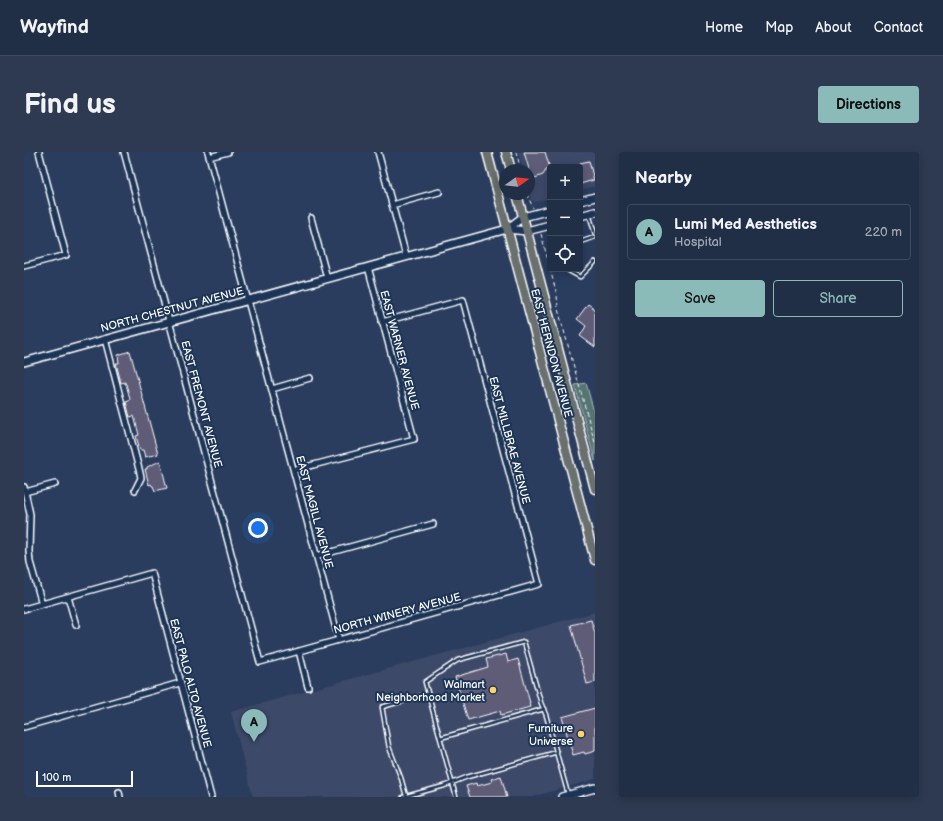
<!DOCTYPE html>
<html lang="en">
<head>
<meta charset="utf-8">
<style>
  body { margin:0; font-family:"Balsamiq Sans",sans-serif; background:#2d3a51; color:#f1f3f6 }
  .controls { position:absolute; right:12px; top:12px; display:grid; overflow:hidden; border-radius:4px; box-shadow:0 2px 10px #0003 }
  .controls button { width:36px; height:36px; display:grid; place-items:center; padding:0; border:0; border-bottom:1px solid #3d4a5f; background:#202e46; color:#f1f3f6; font:20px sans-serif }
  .compass { position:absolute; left:475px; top:12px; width:36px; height:36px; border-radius:50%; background:#202e46; box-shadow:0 2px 10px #0003; rotate:75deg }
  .scale { position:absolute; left:12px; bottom:10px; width:97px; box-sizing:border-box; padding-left:4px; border:2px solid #fff; border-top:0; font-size:11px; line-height:14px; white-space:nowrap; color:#fff; -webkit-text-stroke:3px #1d3557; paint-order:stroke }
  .you { position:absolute; left:234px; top:376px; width:14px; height:14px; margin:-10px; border:3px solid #fff; border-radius:50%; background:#1a73e8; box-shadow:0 0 0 6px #1a73e833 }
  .badge { display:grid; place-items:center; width:26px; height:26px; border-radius:50%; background:#8bbbb9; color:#111; font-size:13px; font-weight:700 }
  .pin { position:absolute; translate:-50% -33px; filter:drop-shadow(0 1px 2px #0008) }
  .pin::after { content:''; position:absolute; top:21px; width:14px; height:12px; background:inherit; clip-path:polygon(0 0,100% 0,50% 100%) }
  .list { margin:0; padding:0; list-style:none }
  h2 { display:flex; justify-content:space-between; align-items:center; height:52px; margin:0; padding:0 16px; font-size:17px }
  h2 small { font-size:13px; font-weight:400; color:#a2a8b3 }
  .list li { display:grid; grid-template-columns:26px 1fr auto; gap:12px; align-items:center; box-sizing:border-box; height:56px; margin:0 8px 8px; padding:0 8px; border:1px solid #3d4a5f; border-radius:4px }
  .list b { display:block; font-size:15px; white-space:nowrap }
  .list p { margin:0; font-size:13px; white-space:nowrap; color:#a2a8b3 }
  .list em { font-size:13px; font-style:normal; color:#a2a8b3 }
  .actions { display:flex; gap:8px; padding:12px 16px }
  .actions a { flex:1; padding:9px 0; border:1px solid #8bbbb9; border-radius:4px; text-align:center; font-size:14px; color:#8bbbb9 }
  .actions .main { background:#8bbbb9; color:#111 }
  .icon { flex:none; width:22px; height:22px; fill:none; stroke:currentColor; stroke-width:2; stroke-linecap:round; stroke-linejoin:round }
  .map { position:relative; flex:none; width:571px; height:645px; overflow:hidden; border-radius:4px }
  header { display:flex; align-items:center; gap:24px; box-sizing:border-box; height:56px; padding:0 20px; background:#202e46; border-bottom:1px solid #3d4a5f }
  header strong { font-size:19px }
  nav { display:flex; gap:22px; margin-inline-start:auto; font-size:14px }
  .intro { display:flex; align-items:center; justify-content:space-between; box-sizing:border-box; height:96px; padding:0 24px }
  h1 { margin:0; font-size:28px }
  .button { padding:10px 18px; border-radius:4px; background:#8bbbb9; color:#111; font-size:14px; font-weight:700 }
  main { display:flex; gap:24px; padding:0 24px }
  aside { flex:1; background:#202e46; border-radius:4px; box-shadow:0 2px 10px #0003 }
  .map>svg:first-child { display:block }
  .built { fill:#3e4a69 }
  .green { fill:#577472; stroke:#abbab8 }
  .building { fill:#5f5b78; stroke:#fff }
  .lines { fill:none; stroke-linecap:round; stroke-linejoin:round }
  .lane-casing { stroke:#fff; stroke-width:5.5 }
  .street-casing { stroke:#fff; stroke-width:8 }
  .secondary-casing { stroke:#fff; stroke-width:10 }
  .primary-casing { stroke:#fff; stroke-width:11 }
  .path { stroke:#fff; stroke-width:1; stroke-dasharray:4 3; stroke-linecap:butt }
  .lane { stroke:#1d3557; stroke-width:2.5 }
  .street { stroke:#1d3557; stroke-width:5 }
  .secondary { stroke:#1d3557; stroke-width:7 }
  .primary { stroke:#6b706d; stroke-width:8 }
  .poi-dot { fill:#ffd166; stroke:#1d3557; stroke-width:1.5 }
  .labels { text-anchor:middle; stroke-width:4; stroke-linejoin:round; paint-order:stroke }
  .street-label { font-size:11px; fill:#fff; stroke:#1d3557 }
  .poi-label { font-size:11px; fill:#fff; stroke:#1d3557; text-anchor:end }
</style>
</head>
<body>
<header>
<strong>Wayfind</strong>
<nav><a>Home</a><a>Map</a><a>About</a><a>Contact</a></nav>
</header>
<div class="intro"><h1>Find us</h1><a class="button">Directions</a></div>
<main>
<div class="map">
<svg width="571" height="645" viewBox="0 0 571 645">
  <rect width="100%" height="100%" fill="#2a3d5e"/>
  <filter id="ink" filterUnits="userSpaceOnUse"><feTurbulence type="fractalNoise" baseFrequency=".025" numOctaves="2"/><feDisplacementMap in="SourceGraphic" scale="8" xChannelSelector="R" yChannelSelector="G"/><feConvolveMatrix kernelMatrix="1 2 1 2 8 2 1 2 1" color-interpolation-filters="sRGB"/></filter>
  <g filter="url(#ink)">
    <!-- built -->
    <path class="built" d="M494 0H571V34L556 38V15H526V46L511 50 507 47 505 41V18H499Z
      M571 460V627L508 645H229L207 560Z"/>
    <!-- green -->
    <path class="green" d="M562 231 571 264V309L551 233Z"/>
    <!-- building -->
    <path class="building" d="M500 0H521L525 13 519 23 508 27Z
      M565 9 570 28 556 32V11Z
      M564 152 571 157V195L556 184 562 174 553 167Z
      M106 199 134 302 121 305 119 298H116L112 284 115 283 110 264 106 265 102 250 105 249 106 247 102 232H101V230L97 231 92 211H95L94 203Z
      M136 309 143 336 131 339 129 334H128L127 332 125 333 121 317H123V315Z
      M567 468 571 481V530L563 532 547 473Z
      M482 502 484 510 494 507 506 551H505L506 555 477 563 476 559 444 568 431 525 464 515 462 507Z
      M571 556V599L561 602 560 600 549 603 538 565Z
      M477 624 483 645H446L442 634 452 631 453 634 468 630 467 627Z"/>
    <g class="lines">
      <!-- lane casing -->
      <g class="lane-casing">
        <path id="lane" d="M565 62 571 82
          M556 90 571 85
          M545 117V119L556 125 571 110
          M416 586 520 557
          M382 644 377 626 365 595 358 555 404 542
          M379 645 420 634 443 625 533 600
          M432 645 401 530 434 508 500 490 517 551 522 563 544 642"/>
      </g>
      <!-- street casing -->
      <g class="street-casing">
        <path id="street" d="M100 0 236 510 515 432 439 148 358 170
          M184 0 315 488
          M354 0 382 104
          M185 5 204 0
          M368 53 415 40
          M287 66 303 126
          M0 114 42 103 15 0
          M81 187 116 321 117 326 111 338
          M248 237 286 226
          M270 318 390 287 344 115
          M0 335 6 362 5 399 6 410 18 452
          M1 340 31 332
          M293 404 409 372
          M44 445 52 473
          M0 457 128 421 187 645
          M275 499 284 535
          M0 575 156 531
          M95 640 96 645"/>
      </g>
      <!-- secondary casing -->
      <g class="secondary-casing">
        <path id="secondary" d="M556 49 571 45
          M556 64 571 60
          M483 77 503 79 526 73
          M0 210 483 77 499 65 526 58
          M538 645 571 636"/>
      </g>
      <!-- primary casing -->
      <g class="primary-casing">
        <path id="primary" d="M463 0 571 408
          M482 0 487 18
          M493 42 571 337"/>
      </g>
      <!-- path -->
      <path class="path" d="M492 0 497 18
        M503 42 509 56
        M517 82 526 116
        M526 117 533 143 534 157 571 291"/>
      <!-- lane -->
      <use href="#lane" class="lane"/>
      <!-- street -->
      <use href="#street" class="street"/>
      <!-- secondary -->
      <use href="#secondary" class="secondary"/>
      <!-- primary -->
      <use href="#primary" class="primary"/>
    </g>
  </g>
  <!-- markers -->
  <g class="poi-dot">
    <circle cx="469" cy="538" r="4"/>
    <circle cx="557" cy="582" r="4"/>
  </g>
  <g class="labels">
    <!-- street labels -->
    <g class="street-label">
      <text transform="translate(148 157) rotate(-15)" y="4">NORTH CHESTNUT AVENUE</text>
      <text transform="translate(376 198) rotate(75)" y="4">EAST WARNER AVENUE</text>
      <text transform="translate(528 201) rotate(75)" y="4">EAST HERNDON AVENUE</text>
      <text transform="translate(178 252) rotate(75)" y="4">EAST FREMONT AVENUE</text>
      <text transform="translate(486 288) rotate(75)" y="4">EAST MILLBRAE AVENUE</text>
      <text transform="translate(291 360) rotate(75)" y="4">EAST MAGILL AVENUE</text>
      <text transform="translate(373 461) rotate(-15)" y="4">NORTH WINERY AVENUE</text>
      <text transform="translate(167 531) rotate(75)" y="4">EAST PALO ALTO AVENUE</text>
    </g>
    <!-- poi labels -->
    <g class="poi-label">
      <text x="461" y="536">Walmart<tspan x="461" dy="13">Neighborhood Market</tspan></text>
      <text x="549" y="580">Furniture<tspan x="549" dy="13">Universe</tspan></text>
    </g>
  </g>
</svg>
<div class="controls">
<button>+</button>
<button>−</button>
<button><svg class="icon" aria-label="locate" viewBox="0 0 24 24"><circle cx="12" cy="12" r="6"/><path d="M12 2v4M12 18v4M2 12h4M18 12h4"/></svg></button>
</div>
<svg class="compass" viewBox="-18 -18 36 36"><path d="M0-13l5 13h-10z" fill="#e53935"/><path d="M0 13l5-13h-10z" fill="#a2a8b3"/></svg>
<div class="scale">100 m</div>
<div class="you"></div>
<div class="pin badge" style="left:230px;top:590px">A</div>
</div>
<aside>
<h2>Nearby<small></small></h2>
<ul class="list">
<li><span class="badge">A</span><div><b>Lumi Med Aesthetics</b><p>Hospital</p></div><em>220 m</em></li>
</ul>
<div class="actions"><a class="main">Save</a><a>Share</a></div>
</aside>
</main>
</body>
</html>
